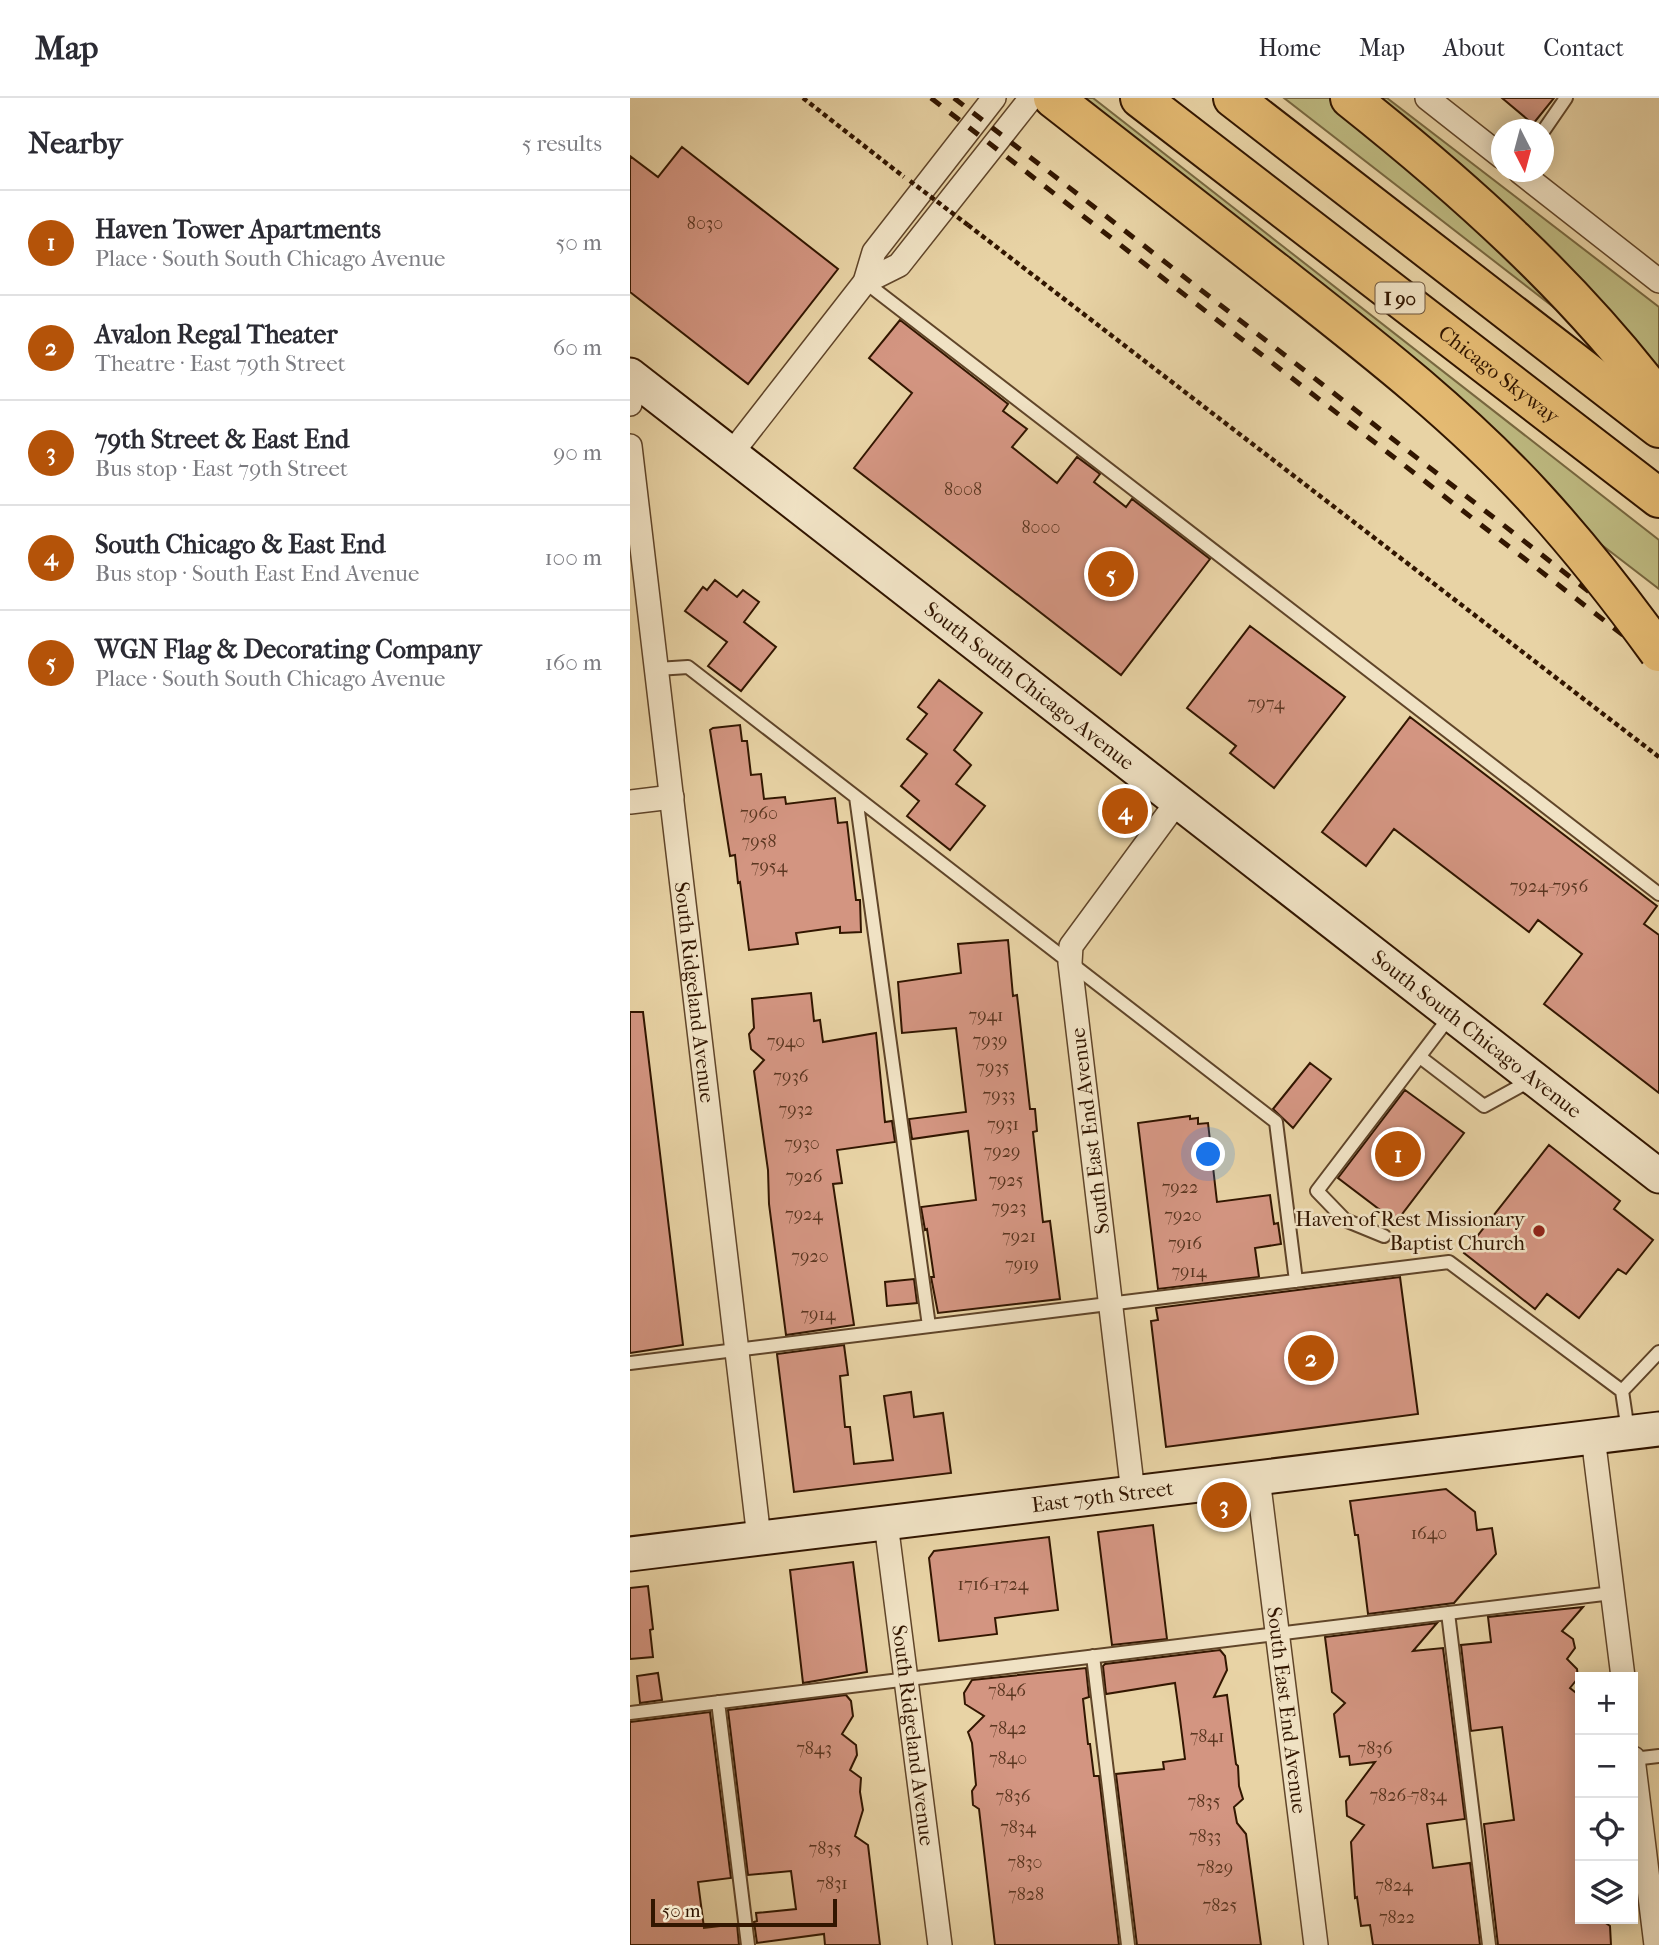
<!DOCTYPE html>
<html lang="en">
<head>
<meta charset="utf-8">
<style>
  body { margin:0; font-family:"IM FELL French Canon",serif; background:#f2f2f3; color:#2b2b33 }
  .controls { position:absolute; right:21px; bottom:21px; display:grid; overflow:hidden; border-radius:0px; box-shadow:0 4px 18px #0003 }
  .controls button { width:63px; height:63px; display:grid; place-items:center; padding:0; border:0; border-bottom:2px solid #e1e1e2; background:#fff; color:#2b2b33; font:35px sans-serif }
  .compass { position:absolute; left:861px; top:21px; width:63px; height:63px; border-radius:50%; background:#fff; box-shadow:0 4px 18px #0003; rotate:174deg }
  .scale { position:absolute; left:21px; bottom:18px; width:186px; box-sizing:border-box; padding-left:7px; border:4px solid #321600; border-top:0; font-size:19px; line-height:24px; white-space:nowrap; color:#321600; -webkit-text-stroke:5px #f0e2c4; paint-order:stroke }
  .you { position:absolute; left:579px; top:1057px; width:24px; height:24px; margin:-18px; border:5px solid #fff; border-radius:50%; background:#1a73e8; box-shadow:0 0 0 10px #1a73e833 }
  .badge { display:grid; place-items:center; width:46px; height:46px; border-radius:50%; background:#b45309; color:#fff; font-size:23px; font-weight:700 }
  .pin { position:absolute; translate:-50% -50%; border:4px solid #fff; box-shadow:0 2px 7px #0006 }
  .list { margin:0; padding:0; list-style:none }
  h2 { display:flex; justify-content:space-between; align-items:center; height:91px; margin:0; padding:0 28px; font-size:30px }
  h2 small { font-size:23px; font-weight:400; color:#7c7c81 }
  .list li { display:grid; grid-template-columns:46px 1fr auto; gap:21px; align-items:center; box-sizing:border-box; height:105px; padding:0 28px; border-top:2px solid #e1e1e2 }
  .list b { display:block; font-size:26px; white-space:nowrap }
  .list p { margin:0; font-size:23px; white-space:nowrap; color:#7c7c81 }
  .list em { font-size:23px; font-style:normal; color:#7c7c81 }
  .icon { flex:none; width:38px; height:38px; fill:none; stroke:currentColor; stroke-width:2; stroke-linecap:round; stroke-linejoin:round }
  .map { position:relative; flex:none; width:1029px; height:1847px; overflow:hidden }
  header { display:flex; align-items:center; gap:42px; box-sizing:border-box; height:98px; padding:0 35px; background:#fff; border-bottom:2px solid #e1e1e2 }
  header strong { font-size:33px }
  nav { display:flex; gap:38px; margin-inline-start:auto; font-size:24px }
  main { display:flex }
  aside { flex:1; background:#fff }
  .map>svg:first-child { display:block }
  .green { fill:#beba81; stroke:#786840; stroke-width:2 }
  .building { fill:#d39581; stroke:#321600; stroke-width:2 }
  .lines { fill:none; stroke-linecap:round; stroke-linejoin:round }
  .service-casing { stroke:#604529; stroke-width:16 }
  .minor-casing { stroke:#604529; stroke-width:26 }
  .secondary-casing { stroke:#321600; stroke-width:37 }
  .motorway-casing { stroke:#321600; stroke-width:42 }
  .path { stroke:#321600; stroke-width:4.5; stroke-dasharray:5 3.5; stroke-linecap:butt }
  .service { stroke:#f0e2c4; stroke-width:12 }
  .minor { stroke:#f0e2c4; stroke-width:23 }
  .secondary { stroke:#f0e2c4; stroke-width:33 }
  .motorway { stroke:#e4ba72; stroke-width:38 }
  .rail { stroke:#321600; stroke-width:5; stroke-dasharray:12 12; stroke-linecap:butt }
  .motorway-bridge-casing { stroke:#321600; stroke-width:42; stroke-linecap:butt }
  .path-bridge { stroke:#321600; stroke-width:4.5; stroke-dasharray:5 3.5; stroke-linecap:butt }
  .motorway-bridge { stroke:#e4ba72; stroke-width:38 }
  .poi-dot { fill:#8f2418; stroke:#f0e2c4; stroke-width:2.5 }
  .labels { text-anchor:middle; stroke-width:5; stroke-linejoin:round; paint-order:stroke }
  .number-label { font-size:18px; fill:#5a3620 }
  .shield { fill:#f0e2c4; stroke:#6b533b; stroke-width:2 }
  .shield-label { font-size:19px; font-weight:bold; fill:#321600 }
  .street-label { font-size:21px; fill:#321600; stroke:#f0e2c4 }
  .poi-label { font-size:21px; fill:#321600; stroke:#f0e2c4; text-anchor:end }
</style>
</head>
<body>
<header>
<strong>Map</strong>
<nav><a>Home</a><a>Map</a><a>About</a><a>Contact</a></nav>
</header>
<main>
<aside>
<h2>Nearby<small>5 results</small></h2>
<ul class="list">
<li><span class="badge">1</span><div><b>Haven Tower Apartments</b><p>Place · South South Chicago Avenue</p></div><em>50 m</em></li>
<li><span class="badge">2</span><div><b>Avalon Regal Theater</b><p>Theatre · East 79th Street</p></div><em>60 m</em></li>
<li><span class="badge">3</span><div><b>79th Street &amp; East End</b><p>Bus stop · East 79th Street</p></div><em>90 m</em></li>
<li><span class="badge">4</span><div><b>South Chicago &amp; East End</b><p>Bus stop · South East End Avenue</p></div><em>100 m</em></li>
<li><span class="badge">5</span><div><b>WGN Flag &amp; Decorating Company</b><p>Place · South South Chicago Avenue</p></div><em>160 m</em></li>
</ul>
</aside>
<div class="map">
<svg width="1029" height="1847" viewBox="0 0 1029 1847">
  <rect width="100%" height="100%" fill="#e8d3a5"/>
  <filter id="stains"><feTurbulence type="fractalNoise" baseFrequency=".00286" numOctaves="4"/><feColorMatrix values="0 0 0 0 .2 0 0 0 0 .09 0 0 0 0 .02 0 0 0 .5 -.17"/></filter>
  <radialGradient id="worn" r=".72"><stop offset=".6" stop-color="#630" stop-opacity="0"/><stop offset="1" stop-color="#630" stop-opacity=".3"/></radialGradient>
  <!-- green -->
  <path class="green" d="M451 0H463L1029 442V491L964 441Z
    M654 0H757L1029 209V291Z"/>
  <!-- building -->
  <path class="building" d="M872 0H924L903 26Z
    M52 49 208 171 118 286 0 194V58L28 79Z
    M270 222 378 306 373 313 397 331 382 349 427 385 447 359 470 376 464 384 496 409 502 401 580 461 491 577 224 370 282 295 239 260Z
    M85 482 107 499 113 492 129 504 114 524 146 549 111 593 78 568 97 544 55 513 73 489 77 492Z
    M620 528 715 599 644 690 600 655 606 648 557 610Z
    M309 582 352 615 324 652 341 667 326 686 355 708 320 752 277 718 289 703 271 688 297 656 277 641 297 616 288 609Z
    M780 619 1027 808 1014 826 1029 837V995L914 906 952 856 908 822 899 834 764 731 736 768 692 734Z
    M110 627 112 643H117L121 677 131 676 134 701 155 699 156 706 205 700 208 725 217 724 226 802H230L231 834 210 835V829L166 835 168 846 119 852 110 784 108 785 105 757 100 758 80 632 83 630Z
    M378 842 383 898 387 897 400 1011H405L407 1033 403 1034 413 1124 420 1123 430 1201 308 1215 301 1179H304L297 1131 295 1132 291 1109 346 1102 338 1033 282 1041 279 1021 336 1014 326 930 272 935 268 884 331 875 328 846Z
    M181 895 184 923 190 922 193 944 246 935 255 1024 262 1023 265 1044 207 1052 212 1085 203 1086 224 1227 156 1237 139 1106 138 1072 124 973 134 962 121 951 119 936 124 930 122 901Z
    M0 914H13L53 1247 0 1255Z
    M680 965 701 981 663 1030 643 1011Z
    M775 992 834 1035 766 1124 708 1080Z
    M560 1018V1021L568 1020V1026L578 1025 587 1104 640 1097 644 1126 648 1125 651 1146 625 1150 629 1179 528 1191 508 1025Z
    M919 1047 990 1103 984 1111 1023 1142 996 1176 988 1171 949 1220 917 1196 905 1211 834 1155Z
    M770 1179 788 1316 536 1349 521 1223 528 1222 526 1210Z
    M284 1181 287 1205 257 1208 255 1184Z
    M214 1247 218 1277 210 1278 215 1329H220L224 1366 263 1362 254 1298 281 1294 284 1319 313 1315 321 1375 164 1394 147 1256Z
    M816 1391 845 1414 847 1432 862 1430 866 1456 824 1505 738 1516 728 1437H725L720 1403Z
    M523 1427 537 1541 482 1547 468 1434Z
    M419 1439 428 1512 365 1520 367 1536 309 1543 299 1460 304 1453Z
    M223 1464 237 1574 173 1585 160 1472Z
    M18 1488 23 1531 20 1532 23 1559 0 1561V1490Z
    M953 1509 932 1533 943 1541 945 1550 937 1561 947 1571 948 1580 940 1590 950 1598V1821H970L980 1828 981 1847H868L854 1726 884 1722 872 1629 841 1633 831 1547 861 1544 858 1519Z
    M807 1525 783 1553 813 1550 835 1721 797 1726 803 1770 840 1765 850 1847H743L740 1827 731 1828 727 1799 725 1800 721 1744 734 1727 717 1718 716 1703 745 1664 720 1667 719 1658 710 1659 704 1616 715 1605 702 1594 695 1539Z
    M590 1552 595 1558 597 1572 584 1599 597 1597 606 1666 608 1668 609 1688 613 1701 604 1709 607 1725 616 1736 631 1847H507L486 1676 534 1671 533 1664 555 1661 550 1621 545 1585 476 1596 473 1568 475 1566Z
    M456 1570 459 1599 453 1601 458 1646H460L464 1678H469L489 1847H365L349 1711 343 1707 342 1693 346 1687 342 1645 338 1634 354 1618 335 1606 334 1595 342 1582Z
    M28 1575 32 1602 10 1605 7 1578Z
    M216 1597 221 1603 223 1618 212 1636 226 1647 227 1657 220 1672 231 1680 230 1694 233 1712 225 1738 238 1747 250 1847H195L194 1836 127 1845 124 1824 127 1823 126 1815 166 1811 161 1773 118 1777 98 1612Z
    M80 1614 101 1780 68 1784 74 1830 107 1826 109 1847H0V1624Z"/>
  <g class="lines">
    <!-- service casing -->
    <g class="service-casing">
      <path id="service" d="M914 32 936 0
        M235 184 1029 796
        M27 571 58 569 646 1024 666 1183
        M226 699 299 1228
        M790 959 854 1008 903 981
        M754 1138 715 1122 687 1093 821 917
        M0 1265 819 1164 992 1293 998 1333
        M992 1293 1029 1254
        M818 1515 859 1847
        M463 1558 498 1847
        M88 1604 118 1847
        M0 1615 982 1495
        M1003 1661 1029 1658"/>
    </g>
    <!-- minor casing -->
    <g class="minor-casing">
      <g id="minor">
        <path d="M797 0 872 59"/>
        <path d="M890 74 1029 183"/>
        <path d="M235 184 269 167 401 0"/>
        <path d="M0 306 4 280"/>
        <path id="s1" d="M0 348 129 1440"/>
        <path d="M101 356 235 184 244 154 364 0"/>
        <path d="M0 704 42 699"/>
        <path d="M963 1339 993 1579"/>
        <path id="s2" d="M628 1380 686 1847"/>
        <path d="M503 1395 440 865 441 848 547 704"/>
        <path id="s3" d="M256 1425 310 1847"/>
        <path d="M1003 1660 1026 1847"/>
      </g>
    </g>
    <!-- secondary casing -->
    <g class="secondary-casing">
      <g id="secondary">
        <path id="s4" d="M0 277 1029 1078"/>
        <path id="s5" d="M0 1456 1029 1331"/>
      </g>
    </g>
    <!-- motorway casing -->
    <g class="motorway-casing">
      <g id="motorway">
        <path d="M423 0 647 175"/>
        <path id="s6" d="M510 0 1029 400"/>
        <path d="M603 0 1029 330"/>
        <path d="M720 0C832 89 942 187 1029 302"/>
      </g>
    </g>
    <!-- path -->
    <path class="path" d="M173 0 274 79
      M338 127 1029 659"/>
    <!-- service -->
    <use href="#service" class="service"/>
    <!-- minor -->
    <use href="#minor" class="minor"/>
    <!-- secondary -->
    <use href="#secondary" class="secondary"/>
    <!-- motorway -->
    <use href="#motorway" class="motorway"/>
    <!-- rail -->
    <path class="rail" d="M301 0 1029 565
      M324 0 1029 548"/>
    <!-- motorway-bridge casing -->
    <g class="motorway-bridge-casing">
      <path id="motorway-bridge" d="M647 175C736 245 828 316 905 400 949 448 990 500 1029 554"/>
    </g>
    <!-- path-bridge -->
    <path class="path-bridge" d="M280 83 338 127"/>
    <!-- motorway-bridge -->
    <use href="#motorway-bridge" class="motorway-bridge"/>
  </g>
  <!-- markers -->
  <circle class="poi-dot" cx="909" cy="1133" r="7"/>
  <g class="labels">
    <!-- number labels -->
    <g class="number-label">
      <text x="75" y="131">8030</text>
      <text x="333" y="397">8008</text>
      <text x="411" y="435">8000</text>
      <text x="636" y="611">7974</text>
      <text x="129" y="721">7960</text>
      <text x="129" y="749">7958</text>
      <text x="139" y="774">7954</text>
      <text x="919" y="794">7924-7956</text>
      <text x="356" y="923">7941</text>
      <text x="360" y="948">7939</text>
      <text x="156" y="949">7940</text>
      <text x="363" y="975">7935</text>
      <text x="161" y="984">7936</text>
      <text x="369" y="1003">7933</text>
      <text x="166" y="1017">7932</text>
      <text x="373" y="1032">7931</text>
      <text x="172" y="1051">7930</text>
      <text x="372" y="1059">7929</text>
      <text x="174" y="1084">7926</text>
      <text x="376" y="1088">7925</text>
      <text x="550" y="1095">7922</text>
      <text x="379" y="1115">7923</text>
      <text x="174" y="1122">7924</text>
      <text x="553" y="1123">7920</text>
      <text x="389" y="1144">7921</text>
      <text x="555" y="1151">7916</text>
      <text x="180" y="1164">7920</text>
      <text x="392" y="1172">7919</text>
      <text x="559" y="1179">7914</text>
      <text x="188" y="1222">7914</text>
      <text x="799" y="1441">1640</text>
      <text x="363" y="1492">1716-1724</text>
      <text x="377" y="1598">7846</text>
      <text x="378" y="1636">7842</text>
      <text x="577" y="1644">7841</text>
      <text x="184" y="1656">7843</text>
      <text x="745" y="1656">7836</text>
      <text x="378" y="1666">7840</text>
      <text x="778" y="1703">7826-7834</text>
      <text x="383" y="1704">7836</text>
      <text x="574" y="1709">7835</text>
      <text x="388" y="1735">7834</text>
      <text x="575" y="1744">7833</text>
      <text x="195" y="1756">7835</text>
      <text x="395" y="1770">7830</text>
      <text x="585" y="1775">7829</text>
      <text x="202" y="1791">7831</text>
      <text x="764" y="1793">7824</text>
      <text x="396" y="1802">7828</text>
      <text x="590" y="1813">7825</text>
      <text x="767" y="1825">7822</text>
    </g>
    <!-- shield labels -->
    <rect class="shield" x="745.5" y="184.5" width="49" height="31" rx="5"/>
    <g class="shield-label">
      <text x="770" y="207">I 90</text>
    </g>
    <!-- street labels -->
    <g class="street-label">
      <text dy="7" stroke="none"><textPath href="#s6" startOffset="453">Chicago Skyway</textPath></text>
      <text dy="7" stroke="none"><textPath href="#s4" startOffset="506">South South Chicago Avenue</textPath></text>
      <text dy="7" stroke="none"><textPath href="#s1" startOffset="550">South Ridgeland Avenue</textPath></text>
      <text dy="7" stroke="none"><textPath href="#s4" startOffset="1073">South South Chicago Avenue</textPath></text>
      <text transform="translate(460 1033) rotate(-97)" y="7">South East End Avenue</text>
      <text dy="7" stroke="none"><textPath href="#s5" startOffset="476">East 79th Street</textPath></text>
      <text dy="7" stroke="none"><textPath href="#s2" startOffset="234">South East End Avenue</textPath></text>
      <text dy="7" stroke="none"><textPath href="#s3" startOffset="214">South Ridgeland Avenue</textPath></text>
    </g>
    <!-- poi labels -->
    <g class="poi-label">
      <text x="895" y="1128">Haven of Rest Missionary<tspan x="895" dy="24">Baptist Church</tspan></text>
    </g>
  </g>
  <rect width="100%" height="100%" filter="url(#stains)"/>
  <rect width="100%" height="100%" fill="url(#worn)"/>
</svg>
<div class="controls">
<button>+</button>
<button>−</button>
<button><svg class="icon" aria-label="locate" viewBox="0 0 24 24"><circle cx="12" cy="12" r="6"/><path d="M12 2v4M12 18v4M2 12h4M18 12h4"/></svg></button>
<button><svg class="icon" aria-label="layers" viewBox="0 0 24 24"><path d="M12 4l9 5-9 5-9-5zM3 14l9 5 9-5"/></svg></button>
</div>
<svg class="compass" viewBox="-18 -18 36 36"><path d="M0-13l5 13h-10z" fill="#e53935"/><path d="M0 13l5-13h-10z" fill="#7c7c81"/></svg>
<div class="scale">50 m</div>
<div class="you"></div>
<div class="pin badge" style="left:768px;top:1056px">1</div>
<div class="pin badge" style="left:681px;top:1260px">2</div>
<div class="pin badge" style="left:594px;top:1407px">3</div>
<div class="pin badge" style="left:495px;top:713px">4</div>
<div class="pin badge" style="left:481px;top:476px">5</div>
</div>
</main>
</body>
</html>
